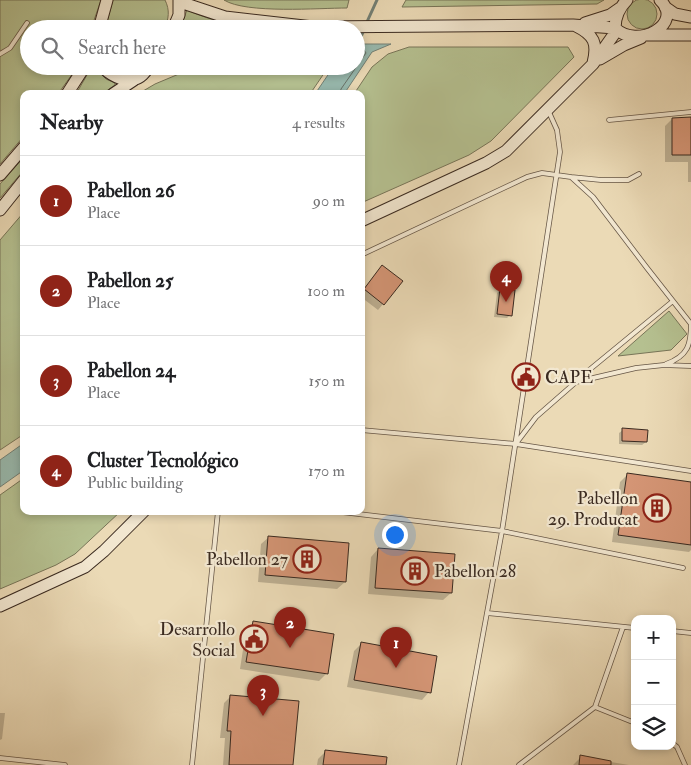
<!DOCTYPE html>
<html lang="en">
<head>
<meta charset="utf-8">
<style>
  body { margin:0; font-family:"IM FELL Double Pica",serif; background:#f6f6f6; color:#202124 }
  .controls { position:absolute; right:15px; bottom:15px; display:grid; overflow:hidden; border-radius:10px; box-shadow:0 2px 8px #0003 }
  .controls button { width:45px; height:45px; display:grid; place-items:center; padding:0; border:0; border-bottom:1px solid #e0e0e0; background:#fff; color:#202124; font:25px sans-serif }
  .you { position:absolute; left:394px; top:534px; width:18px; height:18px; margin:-12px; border:4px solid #fff; border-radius:50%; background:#1a73e8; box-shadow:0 0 0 8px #1a73e833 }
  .badge { display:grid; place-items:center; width:32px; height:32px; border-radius:50%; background:#8f2418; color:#fff; font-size:16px; font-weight:700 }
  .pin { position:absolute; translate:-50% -41px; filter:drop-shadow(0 1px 2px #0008) }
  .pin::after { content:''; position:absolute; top:26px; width:18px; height:15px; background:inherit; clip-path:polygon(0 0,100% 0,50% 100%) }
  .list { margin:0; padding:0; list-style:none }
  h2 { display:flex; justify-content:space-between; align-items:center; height:65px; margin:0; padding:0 20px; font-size:21px }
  h2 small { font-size:16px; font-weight:400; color:#757577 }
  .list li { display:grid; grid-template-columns:32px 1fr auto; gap:15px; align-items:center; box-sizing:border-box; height:90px; padding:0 20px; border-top:1px solid #e0e0e0 }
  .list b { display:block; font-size:19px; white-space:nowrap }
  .list p { margin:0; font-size:16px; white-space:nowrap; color:#757577 }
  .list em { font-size:16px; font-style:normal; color:#757577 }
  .icon { flex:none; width:28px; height:28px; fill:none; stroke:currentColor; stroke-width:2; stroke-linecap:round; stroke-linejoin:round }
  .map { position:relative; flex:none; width:691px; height:765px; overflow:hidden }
  .search { position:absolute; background:#fff; box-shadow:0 2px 8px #0003; left:20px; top:20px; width:345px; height:55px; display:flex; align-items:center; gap:12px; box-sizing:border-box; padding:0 18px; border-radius:28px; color:#757577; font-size:19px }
  .panel { position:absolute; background:#fff; box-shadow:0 2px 8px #0003; left:20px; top:90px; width:345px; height:425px; border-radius:10px }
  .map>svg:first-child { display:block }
  .green { fill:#b5c090; stroke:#787558 }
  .water { fill:#98baaf; stroke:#728076 }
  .shadow { fill:#0003 }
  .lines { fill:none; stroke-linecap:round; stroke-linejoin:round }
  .shore { stroke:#697268; stroke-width:1 }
  .stream { stroke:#728076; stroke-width:3 }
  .building { fill:#d49575; stroke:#3a2a20 }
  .lane-casing { stroke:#665646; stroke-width:5.5 }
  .secondary-casing { stroke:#3a2a20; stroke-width:13 }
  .lane { stroke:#f2e7d0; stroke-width:4 }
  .secondary { stroke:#f2e7d0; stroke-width:11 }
  .labels { text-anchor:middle; stroke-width:4.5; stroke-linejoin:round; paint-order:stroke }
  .poi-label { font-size:18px; fill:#3a2a20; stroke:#f2e7d0; text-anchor:end }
</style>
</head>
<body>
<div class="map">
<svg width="691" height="765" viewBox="0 0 691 765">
  <rect width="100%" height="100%" fill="#ebdab6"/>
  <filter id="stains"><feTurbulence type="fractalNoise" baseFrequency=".004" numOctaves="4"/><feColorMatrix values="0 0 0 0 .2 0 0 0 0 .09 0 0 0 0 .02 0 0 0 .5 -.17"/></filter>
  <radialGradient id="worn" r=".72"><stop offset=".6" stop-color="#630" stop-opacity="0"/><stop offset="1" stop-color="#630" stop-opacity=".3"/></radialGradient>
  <!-- green -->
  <path class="green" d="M627 14a15 15 0 1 1 30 0a15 15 0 1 1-30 0Z
    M0 0H101L91 29H29V66H78L58 94H24V136L0 164Z
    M113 0H165C170 10 169 19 164 29H105Z
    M224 0H349L347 8C319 8 246 14 224 0Z
    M406 0H604L597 4 402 7Z
    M187 10C213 22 239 26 268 28L180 29Z
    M409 47H568L574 57 491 141 469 155 361 203V94H354L372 67 388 54Z
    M198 66H329L310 94H138L155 84Z
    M94 67 106 79 115 83V85L102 94H76L91 68Z
    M24 157V170L0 198V184Z
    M24 212V434L0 450V240Z
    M669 311 687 334 671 350 618 356Z
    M24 478V511H121L75 554 56 565 0 589V495Z"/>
  <!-- water -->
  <path class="water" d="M356 44H391L372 52 344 94H315L334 66H356Z
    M24 443V470L0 487V460Z"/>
  <!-- shadow -->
  <path class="shadow" d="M672 119H691V182H688V162H665V126Z
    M377 272 383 304 378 310 361 297V293Z
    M501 289 510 315 507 318 494 317 497 293Z
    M623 430 646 442 642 445 619 444V433Z
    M627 475 691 483V550L689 552 612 542 620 482Z
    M269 537 345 582 337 589 258 582 261 544Z
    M378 549 451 593 443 600 368 594 371 557Z
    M253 623 333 636 326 674 319 681 240 669 246 630Z
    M361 644 429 692 422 700 347 687 354 651Z
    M231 696 292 765H223L225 738H220L224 703Z
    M0 713H5L2 739 0 740Z
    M325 752 385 765H317L318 759Z
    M581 757 629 765H573Z"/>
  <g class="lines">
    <!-- shore -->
    <path class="shore" d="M340 94 341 89 366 53 364 50 356 49"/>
    <!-- stream -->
    <path class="stream" d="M366 24 377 0
      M356 48 364 30"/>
  </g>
  <!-- building -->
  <path class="building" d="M691 117V155H672V118Z
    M382 265 403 281 384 305 364 289Z
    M500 288 515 290 512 316 497 314Z
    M622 428 648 430 647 442 622 441Z
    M627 473 691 482V545L618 535Z
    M268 536 349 543 346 582 265 575Z
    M378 548 455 554 452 593 375 588Z
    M253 621 334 634 328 674 246 662Z
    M361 642 437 656 431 693 354 680Z
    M230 695 299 701 293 765H229L231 731H227Z
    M325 750 387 757 386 765H323Z
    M580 755 611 761V765H579Z"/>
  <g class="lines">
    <!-- lane casing -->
    <g class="lane-casing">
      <path id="lane" d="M0 54 10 48 27 23
        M609 120 691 112
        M571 177 601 180H628L639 174
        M361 255 527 177 542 173 571 177 593 197 647 268 691 324
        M666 364C688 356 691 345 691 323
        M577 380 673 301
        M361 430 516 444 691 471
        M517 442 536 417 576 382 636 368 664 365 691 366
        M333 511 502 531 683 568
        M487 613 635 628
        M672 631 691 633
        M595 707 635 723
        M672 743 677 747 685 765
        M0 758 65 765
        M192 765 218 511
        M459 765 502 531 560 152 557 130 548 110
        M519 765 595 707 623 627"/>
    </g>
    <!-- secondary casing -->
    <g class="secondary-casing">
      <path id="secondary" d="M627 0C619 8 615 17 615 28 637 50 685 24 660 0
        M180 2 225 17 313 27 573 25 615 28
        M665 7 675 14 691 17
        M585 23 610 15 620 8
        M576 26C594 35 598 43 593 63
        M99 29 107 0
        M173 29 179 15V0
        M649 35H691
        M600 59 624 45 641 38
        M102 66C108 74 124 83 135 79 141 78 146 71 150 66
        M67 94 85 66
        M113 94 134 80
        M0 175 24 147
        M0 210 24 180
        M361 221 486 163 506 151 593 64 617 30
        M0 606 85 567 104 551 144 511"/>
    </g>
    <!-- lane -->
    <use href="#lane" class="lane"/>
    <!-- secondary -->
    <use href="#secondary" class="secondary"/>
  </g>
  <!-- icons -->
  <defs>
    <g id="civic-ring" transform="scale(1.4375)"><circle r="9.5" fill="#f2e7d0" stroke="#8f2418" stroke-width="1.5"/><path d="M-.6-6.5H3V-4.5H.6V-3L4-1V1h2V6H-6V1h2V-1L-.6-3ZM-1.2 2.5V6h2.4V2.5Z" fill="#8f2418"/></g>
    <g id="building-ring" transform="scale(1.4375)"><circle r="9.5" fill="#f2e7d0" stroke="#8f2418" stroke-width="1.5"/><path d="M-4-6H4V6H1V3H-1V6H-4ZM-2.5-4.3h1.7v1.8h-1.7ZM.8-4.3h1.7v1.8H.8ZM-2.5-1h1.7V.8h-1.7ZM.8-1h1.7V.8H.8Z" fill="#8f2418"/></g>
  </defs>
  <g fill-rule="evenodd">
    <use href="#civic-ring" x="526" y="377"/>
    <use href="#building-ring" x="657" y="508"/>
    <use href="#building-ring" x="307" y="559"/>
    <use href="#building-ring" x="415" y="571"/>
    <use href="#civic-ring" x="254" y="639"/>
  </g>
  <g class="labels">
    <!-- poi labels -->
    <g class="poi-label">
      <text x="545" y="383" text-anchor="start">CAPE</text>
      <text x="638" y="504">Pabellon<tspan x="638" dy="21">29. Producat</tspan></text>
      <text x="288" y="565">Pabellon 27</text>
      <text x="434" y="577" text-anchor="start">Pabellon 28</text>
      <text x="235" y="635">Desarrollo<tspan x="235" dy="21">Social</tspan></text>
    </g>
  </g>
  <rect width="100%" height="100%" filter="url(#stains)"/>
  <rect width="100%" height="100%" fill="url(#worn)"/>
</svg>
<div class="controls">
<button>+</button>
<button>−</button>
<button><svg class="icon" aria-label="layers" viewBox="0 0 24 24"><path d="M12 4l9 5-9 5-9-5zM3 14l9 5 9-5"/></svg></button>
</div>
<div class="you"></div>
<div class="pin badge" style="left:396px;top:668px">1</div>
<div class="pin badge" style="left:290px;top:648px">2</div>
<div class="pin badge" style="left:263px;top:716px">3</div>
<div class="pin badge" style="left:506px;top:302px">4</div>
<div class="search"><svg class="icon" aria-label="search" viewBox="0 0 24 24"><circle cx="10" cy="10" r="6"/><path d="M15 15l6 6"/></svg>Search here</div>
<section class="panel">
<h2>Nearby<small>4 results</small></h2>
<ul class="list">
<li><span class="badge">1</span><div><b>Pabellon 26</b><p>Place</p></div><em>90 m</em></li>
<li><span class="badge">2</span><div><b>Pabellon 25</b><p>Place</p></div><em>100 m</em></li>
<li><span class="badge">3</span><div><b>Pabellon 24</b><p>Place</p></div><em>150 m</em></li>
<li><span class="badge">4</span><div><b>Cluster Tecnológico</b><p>Public building</p></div><em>170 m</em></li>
</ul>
</section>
</div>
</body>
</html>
